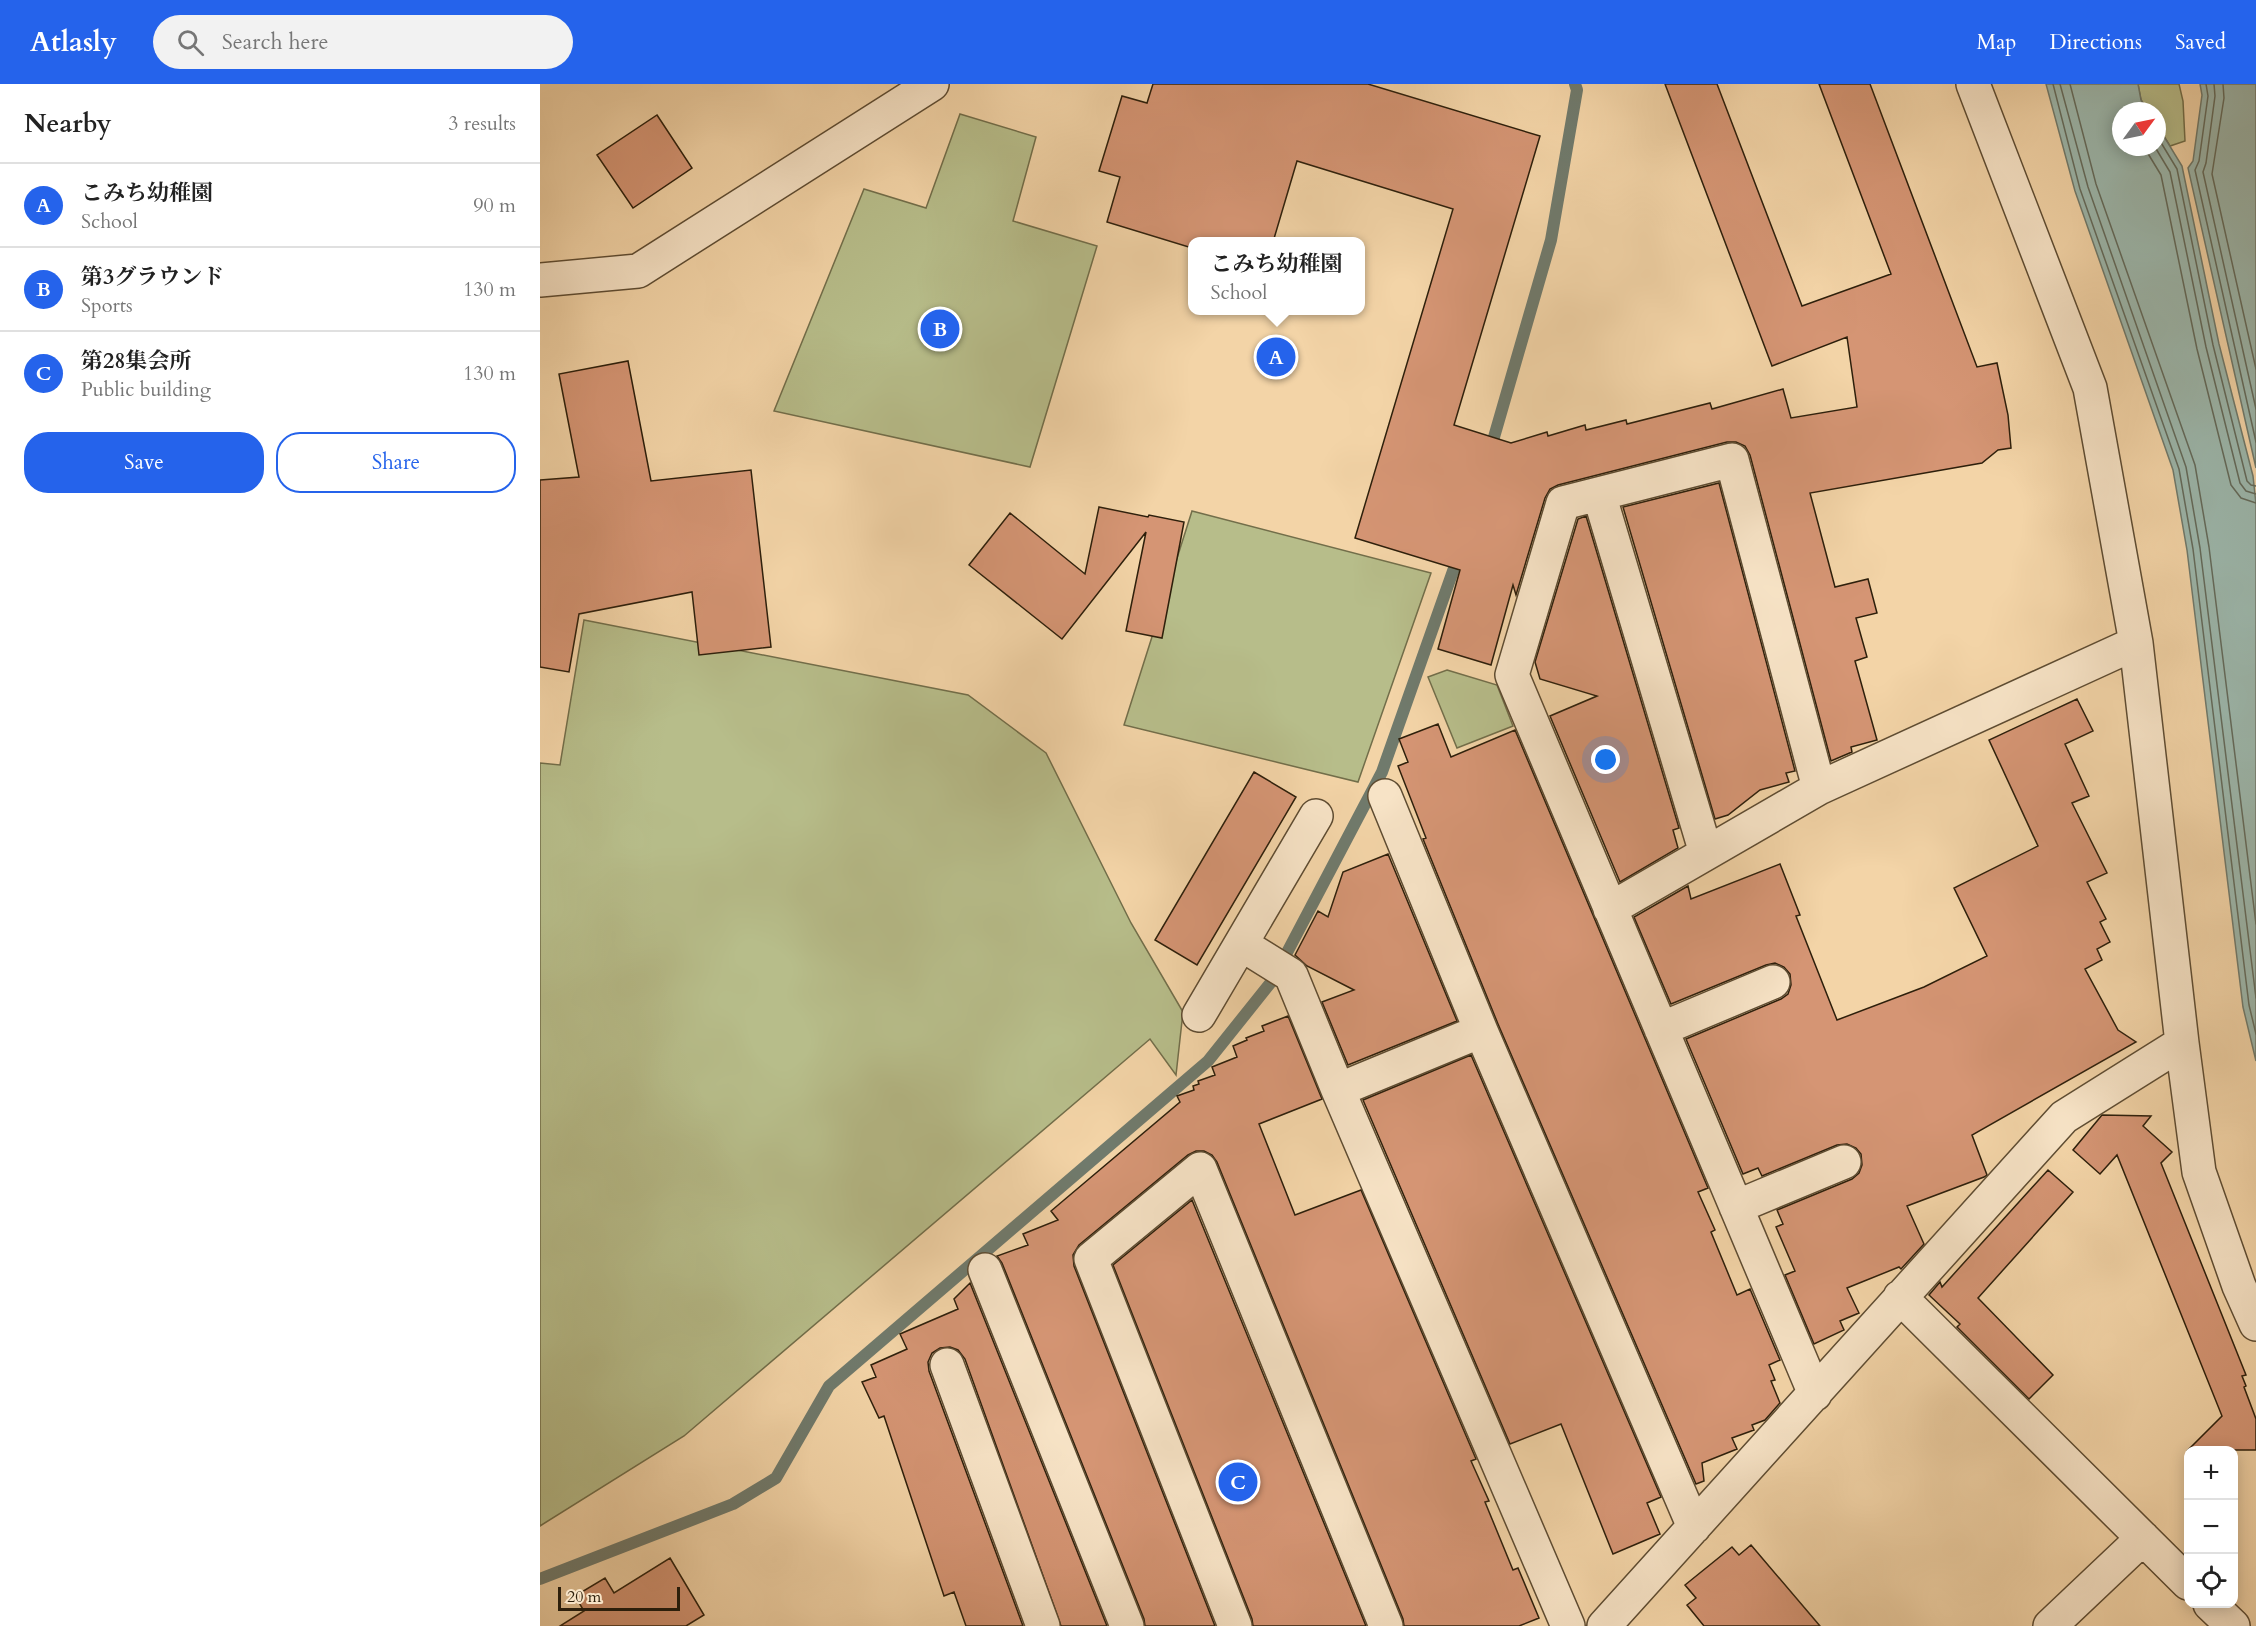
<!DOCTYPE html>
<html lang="en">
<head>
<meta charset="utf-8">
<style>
  body { margin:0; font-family:Cardo,"Noto Serif JP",serif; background:#f2f2f2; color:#222 }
  .controls { position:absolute; right:18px; bottom:18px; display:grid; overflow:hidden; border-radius:12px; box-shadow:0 3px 15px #0003 }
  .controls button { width:54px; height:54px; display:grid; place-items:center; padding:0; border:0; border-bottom:2px solid #e0e0e0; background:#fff; color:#222; font:30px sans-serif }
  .compass { position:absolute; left:1572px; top:18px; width:54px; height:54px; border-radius:50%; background:#fff; box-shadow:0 3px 15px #0003; rotate:57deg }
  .scale { position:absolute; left:18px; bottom:15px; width:122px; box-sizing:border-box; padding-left:6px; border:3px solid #2d1f0b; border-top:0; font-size:16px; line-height:21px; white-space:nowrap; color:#2d1f0b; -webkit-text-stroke:4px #f7e3c6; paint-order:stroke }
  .you { position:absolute; left:1066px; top:676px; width:21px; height:21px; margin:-15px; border:4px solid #fff; border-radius:50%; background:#1a73e8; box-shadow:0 0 0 9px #1a73e833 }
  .badge { display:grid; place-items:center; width:39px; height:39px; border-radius:50%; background:#2563eb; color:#fff; font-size:20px; font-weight:700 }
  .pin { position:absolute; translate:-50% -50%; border:3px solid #fff; box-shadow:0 2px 6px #0006 }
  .popup { position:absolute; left:648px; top:153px; width:177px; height:78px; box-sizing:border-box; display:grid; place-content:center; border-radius:12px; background:#fff; filter:drop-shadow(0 2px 4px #0005); font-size:20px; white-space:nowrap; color:#767676 }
  .popup b { font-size:22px; color:#222 }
  .popup::after { content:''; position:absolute; left:50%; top:100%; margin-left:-12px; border:12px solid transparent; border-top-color:#fff }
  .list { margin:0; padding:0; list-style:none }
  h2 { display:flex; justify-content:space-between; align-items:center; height:78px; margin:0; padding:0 24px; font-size:26px }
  h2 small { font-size:20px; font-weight:400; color:#767676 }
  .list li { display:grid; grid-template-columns:39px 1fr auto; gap:18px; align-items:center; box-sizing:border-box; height:84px; padding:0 24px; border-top:2px solid #e0e0e0 }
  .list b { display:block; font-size:22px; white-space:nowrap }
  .list p { margin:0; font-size:20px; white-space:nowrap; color:#767676 }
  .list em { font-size:20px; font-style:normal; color:#767676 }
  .actions { display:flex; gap:12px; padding:18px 24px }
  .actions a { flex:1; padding:14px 0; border:2px solid #2563eb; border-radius:24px; text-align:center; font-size:21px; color:#2563eb }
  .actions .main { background:#2563eb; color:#fff }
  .icon { flex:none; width:33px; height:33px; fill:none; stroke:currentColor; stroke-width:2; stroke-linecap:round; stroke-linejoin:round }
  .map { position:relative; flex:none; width:1716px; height:1542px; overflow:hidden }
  header { display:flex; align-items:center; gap:36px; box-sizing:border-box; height:84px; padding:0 30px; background:#2563eb; color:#fff }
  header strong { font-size:28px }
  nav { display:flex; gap:33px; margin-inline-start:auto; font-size:21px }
  .search { width:420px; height:54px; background:#f2f2f2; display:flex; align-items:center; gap:15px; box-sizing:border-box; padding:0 21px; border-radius:33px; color:#767676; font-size:22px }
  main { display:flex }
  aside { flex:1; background:#fff }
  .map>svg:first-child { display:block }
  .green { fill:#b7bd8a; stroke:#726e4a; stroke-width:1.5 }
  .water { fill:#9cb7ac; stroke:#707a6c; stroke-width:1.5 }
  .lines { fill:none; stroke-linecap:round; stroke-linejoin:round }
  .shore { stroke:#646b5c; stroke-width:1.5 }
  .stream { stroke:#707a6c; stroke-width:12 }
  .building { fill:#d59574; stroke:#2d1f0b; stroke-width:1.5 }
  .minor-casing { stroke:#5e4c32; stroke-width:36 }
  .minor { stroke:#f7e3c6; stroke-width:33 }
</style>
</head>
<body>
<header>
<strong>Atlasly</strong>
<div class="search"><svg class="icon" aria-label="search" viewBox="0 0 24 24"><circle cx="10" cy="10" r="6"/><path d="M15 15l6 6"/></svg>Search here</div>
<nav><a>Map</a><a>Directions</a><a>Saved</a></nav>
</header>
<main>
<aside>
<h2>Nearby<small>3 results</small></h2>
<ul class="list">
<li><span class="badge">A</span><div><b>こみち幼稚園</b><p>School</p></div><em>90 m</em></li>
<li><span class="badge">B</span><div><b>第3グラウンド</b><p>Sports</p></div><em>130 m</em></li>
<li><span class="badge">C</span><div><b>第28集会所</b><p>Public building</p></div><em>130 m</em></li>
</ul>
<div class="actions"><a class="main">Save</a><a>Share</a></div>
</aside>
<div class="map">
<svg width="1716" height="1542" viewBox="0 0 1716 1542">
  <rect width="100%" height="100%" fill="#f3d4a7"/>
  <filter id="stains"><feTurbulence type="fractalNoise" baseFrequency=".00333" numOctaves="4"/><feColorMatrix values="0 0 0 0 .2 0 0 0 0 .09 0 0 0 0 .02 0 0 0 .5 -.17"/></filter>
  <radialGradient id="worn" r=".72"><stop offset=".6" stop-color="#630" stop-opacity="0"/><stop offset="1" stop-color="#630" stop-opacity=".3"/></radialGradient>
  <!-- green -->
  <path class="green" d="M1598 0H1639L1643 17 1645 57 1630 62 1617 41V27H1608L1601 16Z
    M420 30 496 53 473 137 557 162 490 383 234 327 324 105 386 124Z
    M652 427 891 489 818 698 584 641Z
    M44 536 428 611 506 669 591 839 643 928 636 991 610 955 144 1352 0 1442V679L20 681Z
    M907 586 957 601 973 642 917 664 888 593Z"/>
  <!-- water -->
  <path class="water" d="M1506 0H1598L1601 16 1608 27H1581V63H1617V41L1642 82 1679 260 1713 392 1716 420V977L1703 923 1647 466 1633 386 1535 107Z
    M1660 0H1716V384L1648 84 1653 77 1662 11Z"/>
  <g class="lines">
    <!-- shore -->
    <path class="shore" d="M1513 0 1540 105 1639 385 1653 465 1709 921 1716 950
      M1520 0 1548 103 1646 383 1660 464 1716 914
      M1530 0 1556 100 1655 381 1669 463 1716 840
      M1666 0 1668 12 1659 77 1655 86 1716 358
      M1674 0 1675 12 1666 79 1663 88 1716 325
      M1683 0 1684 14 1672 90 1716 285
      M1617 52 1637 85 1673 261 1707 397 1711 401 1716 402
      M1604 63 1621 91 1657 265 1691 401 1701 414 1716 419
      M1615 63 1630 88 1666 263 1700 399 1706 407 1716 410"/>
    <!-- stream -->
    <path class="stream" d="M950 367 1011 156 1037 6 1035 0
      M0 1495 193 1420 236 1394 289 1302 668 977 732 897 842 688 919 470"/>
  </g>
  <!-- building -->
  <path class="building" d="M613 0H828L1000 52 914 341 971 359 1007 348 1008 352 1045 341 1046 346 1086 336 1087 340 1170 319 1172 325 1243 305 1251 334 1317 323 1307 253 1232 282 1125 0H1177L1262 222 1351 190 1279 0H1330L1437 283 1457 279 1468 331 1471 364 1458 366 1442 379 1270 409 1295 503 1328 495 1337 529 1316 534 1327 573 1315 577 1337 656 1311 663 1312 668 1291 677 1210 371 1205 362 1196 358H1187L1018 401 1010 405 1005 414 976 511 973 501 951 581 898 565 920 486 815 454 913 125 757 77 733 158H652V164L567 138 580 93 559 87 582 12 607 19Z
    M117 31 152 84 93 124 57 71Z
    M88 277 111 397 211 386 231 563 159 571 152 508 39 530 29 588 0 583V396L39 393 19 290Z
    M1179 399 1255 687 1246 689 1249 698 1220 706 1188 731 1175 735 1083 423Z
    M559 423 608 433 609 431 644 438 622 554 586 547 606 448 522 555 429 481 470 429 545 490Z
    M1046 432 1139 744 1133 746 1138 764 1080 798 1010 632 1057 612 1000 595 995 578 1038 435Z
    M1537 615 1553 647 1525 660 1549 712 1532 719 1567 789 1547 798 1566 835 1560 838 1570 858 1557 865 1562 876 1545 885 1578 946 1596 958 1432 1051 1447 1091 1444 1093 1367 1122 1384 1160 1361 1185 1359 1183 1307 1204 1319 1229 1300 1237 1304 1246 1274 1260 1245 1191 1255 1187 1236 1143 1243 1140 1237 1126 1312 1095 1319 1089 1322 1081 1321 1070 1316 1064 1307 1060 1297 1061 1222 1092 1218 1084 1203 1090 1146 955 1241 915 1248 910 1251 901 1250 890 1244 883 1235 879 1226 881 1131 920 1094 833 1148 802 1151 815 1240 780 1260 831 1256 832 1297 936 1384 903 1447 872 1414 804 1498 762 1449 656Z
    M898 640 911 673 975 646 1168 1104 1158 1108 1175 1146 1171 1148 1197 1211 1210 1205 1240 1276 1229 1281 1235 1296 1231 1297 1240 1319 1239 1320 1225 1336 1212 1341 1214 1346 1192 1354 1197 1365 1162 1379 1164 1397 1156 1400 958 940 883 755 886 754 858 682 868 678 859 655Z
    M714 688 756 713 657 881 615 856Z
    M848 770 917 937 808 981 782 918 814 906 767 882 755 871 778 827 788 833 803 788Z
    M748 932 782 1015 719 1040 755 1131 821 1106 936 1375 931 1377 949 1417 945 1418 973 1486 978 1484 999 1534 979 1542H864L863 1535 677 1078 672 1071 664 1067H656L648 1071 539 1161 533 1171 534 1182 675 1542H605L604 1535 462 1179 457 1172 488 1161 483 1150 518 1136 511 1127 640 1018 637 1012 654 1006 653 1002 659 1000 658 997 675 991 672 983 697 973 693 962 707 956 706 954 724 947 722 942Z
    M931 971 1121 1413 1107 1419 1120 1450 1073 1470 1021 1340 970 1360 823 1016Z
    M1562 1031 1611 1032 1603 1042 1632 1068 1621 1079 1706 1291 1702 1292 1706 1302 1704 1303 1716 1335V1366H1648L1682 1332 1577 1071 1560 1090 1533 1066Z
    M1508 1086 1533 1108 1438 1214 1513 1291 1489 1315 1417 1243 1420 1240 1389 1211 1400 1198 1402 1203Z
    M652 1116 826 1542H713L712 1535 573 1181Z
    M430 1199 567 1542H521L425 1275 418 1266 410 1263 400 1264 392 1269 388 1278 389 1287 483 1542H426L414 1508 404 1512 344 1332 339 1334 322 1298 336 1293 331 1281 367 1265 360 1250 418 1225 414 1215Z
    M1211 1461 1280 1542H1164L1147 1521 1156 1514 1145 1501 1192 1463 1199 1471Z
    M130 1474 164 1531 146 1542H20L44 1527 35 1512 65 1494 74 1509Z"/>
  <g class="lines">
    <!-- minor casing -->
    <g class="minor-casing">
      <path id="minor" d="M1433 0 1550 304 1596 559 1642 959 1659 1088 1699 1202 1716 1240
        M0 196 98 187 392 0
        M1059 410 1166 769
        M845 712 941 947 1154 1443
        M1070 825 1279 704 1596 559
        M701 860 751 891 798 1006 1028 1542
        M659 931 776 732
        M1121 945 1233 898
        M798 1006 941 947
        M1196 1123 1304 1078
        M445 1186 587 1542
        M1360 1213 1648 1499
        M407 1281 503 1542
        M1275 1310 972 591 1023 419 1192 376 1279 704
        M1670 1520 1693 1542
        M695 1542 551 1175 660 1085 846 1542
        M1064 1542 1524 1033 1642 959
        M1510 1542 1603 1454"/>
    </g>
    <!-- minor -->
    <use href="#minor" class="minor"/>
  </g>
  <rect width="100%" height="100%" filter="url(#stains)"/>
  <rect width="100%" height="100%" fill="url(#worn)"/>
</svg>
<div class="controls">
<button>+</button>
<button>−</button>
<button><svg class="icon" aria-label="locate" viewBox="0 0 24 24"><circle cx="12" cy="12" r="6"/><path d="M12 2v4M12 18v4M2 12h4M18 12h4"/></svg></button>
</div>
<svg class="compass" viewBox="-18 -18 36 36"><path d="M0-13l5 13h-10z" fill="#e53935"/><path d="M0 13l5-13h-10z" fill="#767676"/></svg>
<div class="scale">20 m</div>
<div class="you"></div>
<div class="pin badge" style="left:736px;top:273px">A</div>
<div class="popup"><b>こみち幼稚園</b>School</div>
<div class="pin badge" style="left:400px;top:245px">B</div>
<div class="pin badge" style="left:698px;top:1398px">C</div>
</div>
</main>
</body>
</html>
